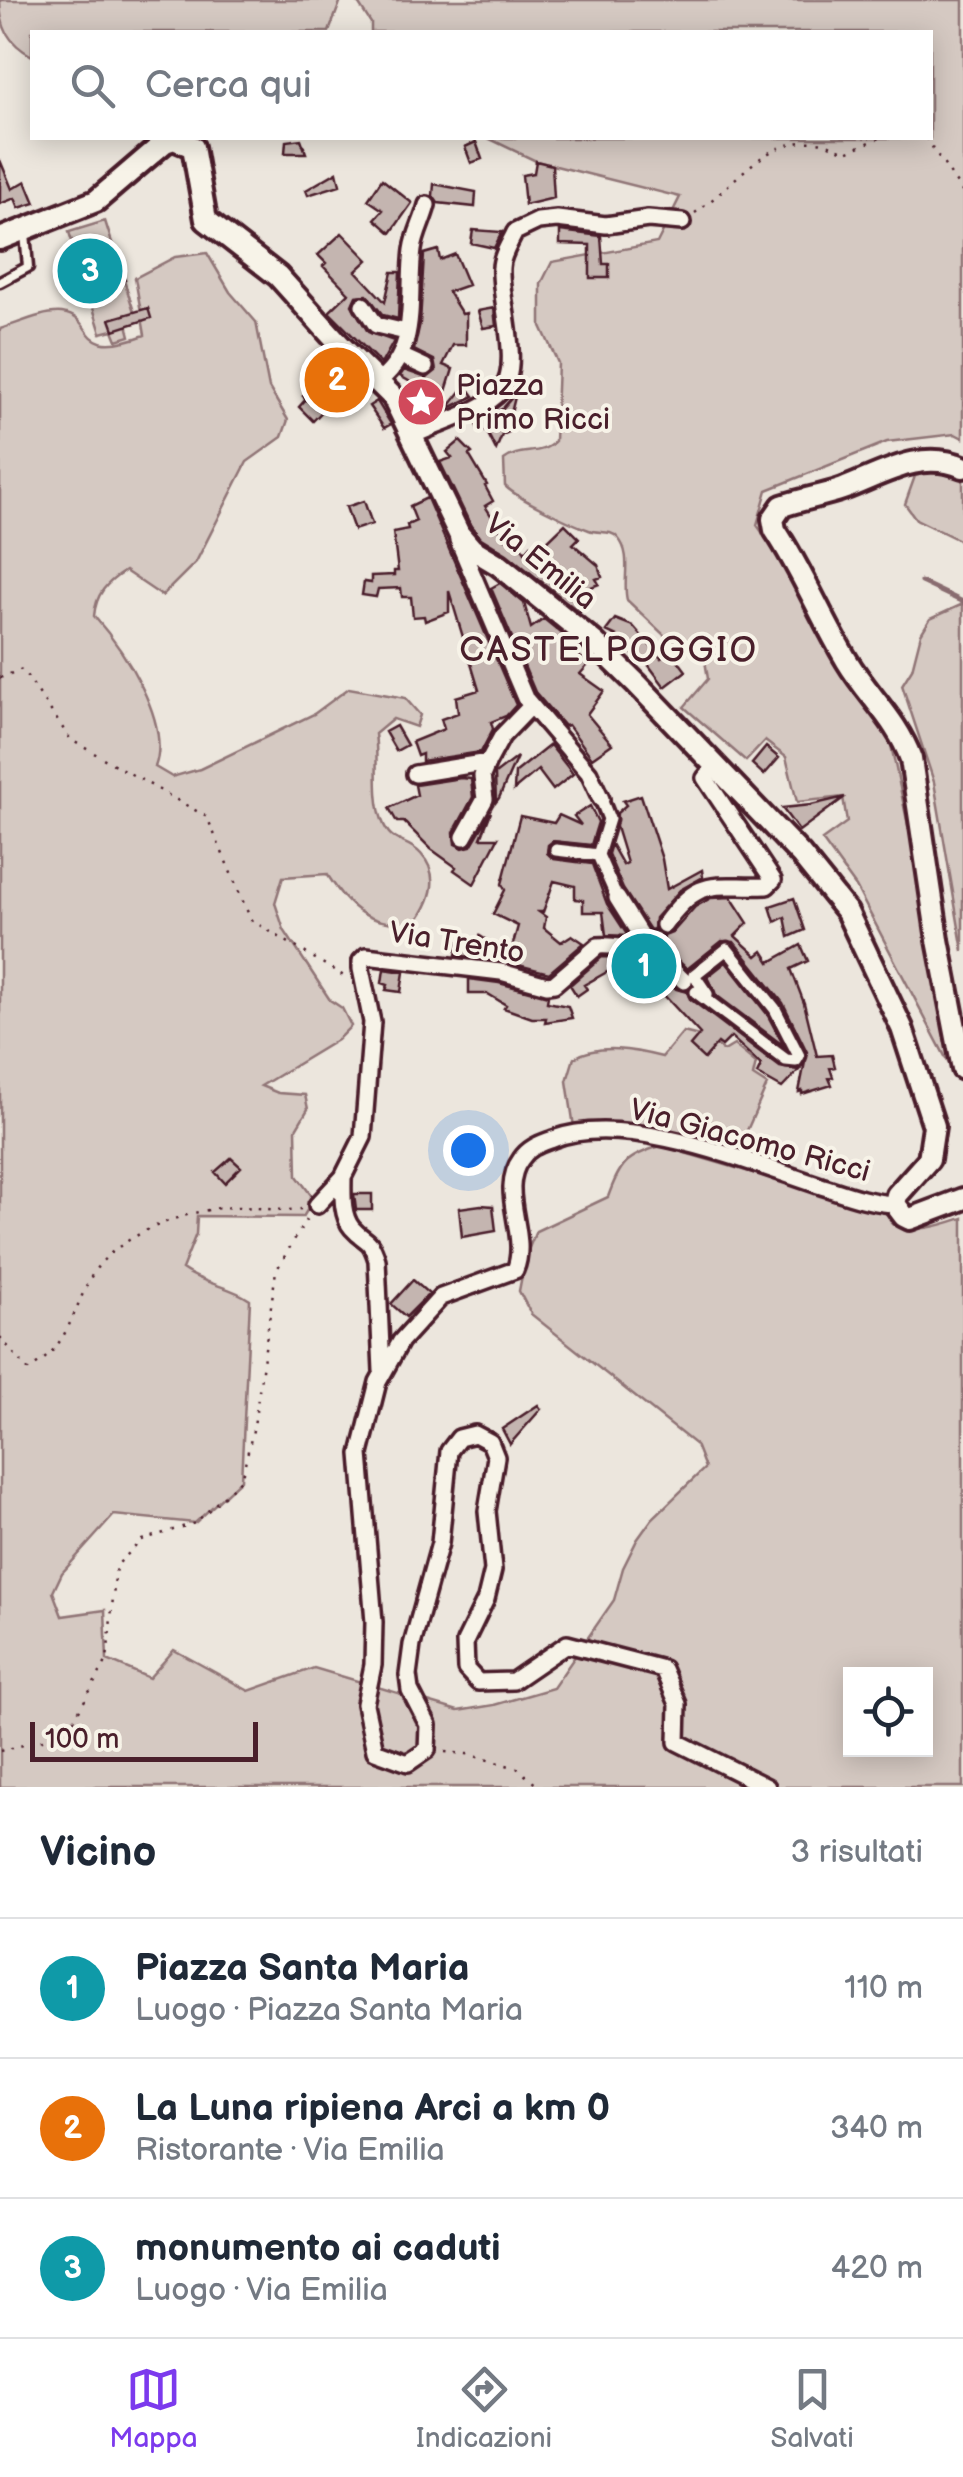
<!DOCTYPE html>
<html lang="it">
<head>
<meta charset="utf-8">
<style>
  body { margin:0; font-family:"Balsamiq Sans",sans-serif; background:#f6f6f7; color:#1f2937 }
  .controls { position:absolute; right:30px; bottom:30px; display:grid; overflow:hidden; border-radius:0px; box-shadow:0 5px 25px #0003 }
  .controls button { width:90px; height:90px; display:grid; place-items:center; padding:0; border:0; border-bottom:2px solid #e0e1e3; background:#fff; color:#1f2937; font:50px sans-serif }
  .scale { position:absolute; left:30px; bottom:25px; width:228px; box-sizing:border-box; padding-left:10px; border:5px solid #4a1f2b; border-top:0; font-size:28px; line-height:35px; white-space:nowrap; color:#4a1f2b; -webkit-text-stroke:8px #f7f3e8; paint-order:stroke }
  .you { position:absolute; left:468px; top:1150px; width:35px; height:35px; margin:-25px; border:8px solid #fff; border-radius:50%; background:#1a73e8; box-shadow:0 0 0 15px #1a73e833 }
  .badge { display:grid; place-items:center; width:65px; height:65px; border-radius:50%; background:#7c3aed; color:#fff; font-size:32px; font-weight:700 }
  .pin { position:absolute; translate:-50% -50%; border:5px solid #fff; box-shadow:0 2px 10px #0006 }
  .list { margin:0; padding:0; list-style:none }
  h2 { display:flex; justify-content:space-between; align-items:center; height:130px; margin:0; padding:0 40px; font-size:42px }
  h2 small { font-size:32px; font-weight:400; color:#747a83 }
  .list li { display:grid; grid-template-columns:65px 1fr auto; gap:30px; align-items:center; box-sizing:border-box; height:140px; padding:0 40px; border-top:2px solid #e0e1e3 }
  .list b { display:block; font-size:38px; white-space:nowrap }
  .list p { margin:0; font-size:32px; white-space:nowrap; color:#747a83 }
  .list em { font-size:32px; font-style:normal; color:#747a83 }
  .icon { flex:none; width:55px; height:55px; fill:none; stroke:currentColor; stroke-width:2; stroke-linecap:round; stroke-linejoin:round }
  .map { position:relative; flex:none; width:963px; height:1787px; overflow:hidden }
  .search { position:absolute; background:#fff; box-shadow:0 5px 25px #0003; left:30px; right:30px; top:30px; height:110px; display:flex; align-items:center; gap:25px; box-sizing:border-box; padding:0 35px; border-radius:0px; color:#747a83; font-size:38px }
  .sheet { height:550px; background:#fff }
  nav { display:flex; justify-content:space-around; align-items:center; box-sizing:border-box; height:140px; border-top:2px solid #e0e1e3; background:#fff; font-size:28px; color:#747a83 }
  nav a { display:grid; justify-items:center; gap:5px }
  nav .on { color:#7c3aed }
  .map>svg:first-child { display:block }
  .green { fill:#d5c9c2; stroke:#907476; stroke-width:2.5; fill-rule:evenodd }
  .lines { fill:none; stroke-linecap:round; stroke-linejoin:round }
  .stream { stroke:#896c6f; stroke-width:5 }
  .building { fill:#c4b5b0; stroke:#4a1f2b; stroke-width:2.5 }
  .service-casing { stroke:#4a1f2b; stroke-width:15 }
  .pedestrian-casing { stroke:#4a1f2b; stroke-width:19 }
  .minor-casing { stroke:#4a1f2b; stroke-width:22 }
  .secondary-casing { stroke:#4a1f2b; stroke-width:28 }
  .path { stroke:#4a1f2b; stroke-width:2.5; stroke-dasharray:2.5 8; stroke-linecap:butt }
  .service { stroke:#f7f3e8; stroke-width:8 }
  .pedestrian { stroke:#f7f3e8; stroke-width:11 }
  .minor { stroke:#f7f3e8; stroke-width:15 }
  .secondary { stroke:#f7f3e8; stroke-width:20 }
  .labels { text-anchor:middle; stroke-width:8; stroke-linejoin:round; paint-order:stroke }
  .poi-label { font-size:30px; fill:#4a1f2b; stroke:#f7f3e8; text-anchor:start }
  .street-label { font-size:30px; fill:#4a1f2b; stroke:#f7f3e8 }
  .quarter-label { font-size:35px; letter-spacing:2.5px; fill:#4a1f2b; stroke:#f7f3e8 }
</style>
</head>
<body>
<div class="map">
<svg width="963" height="1787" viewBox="0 0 963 1787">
  <rect width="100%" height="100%" fill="#ece6dd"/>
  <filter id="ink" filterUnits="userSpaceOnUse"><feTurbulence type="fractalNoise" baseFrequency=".01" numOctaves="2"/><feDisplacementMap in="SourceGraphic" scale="20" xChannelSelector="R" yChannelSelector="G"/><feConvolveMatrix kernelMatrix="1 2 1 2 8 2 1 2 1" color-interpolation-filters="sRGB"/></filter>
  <g filter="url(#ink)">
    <!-- green -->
    <path class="green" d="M0 0H341L329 32H32V56C8 43 0 27 0 0Z
      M356 0H963V438L955 434 887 442 767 490 757 525 882 703 963 1083 948 1062 856 887 822 840 847 822 843 797 797 802 786 757 765 741 746 761 684 707 708 679 704 654 666 637 627 600C622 581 633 555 618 538 611 529 598 534 589 530 570 523 518 499 505 486L504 460C520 447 541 457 555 441L558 363 541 326V284L552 262 657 243 680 197 536 161 488 138H930V32H371V23Z
      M105 221 137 321 127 324 130 336 117 340 113 330 101 333 69 232Z
      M207 253 230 292 256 322 269 388 288 420 282 437 247 462 196 562 162 596 125 571C106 583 96 594 94 616 123 649 172 722 155 767L172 777 200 769 314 714 349 688 405 698 420 715 416 727 393 719 375 734C379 761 373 795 382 820 391 846 407 838 421 854 442 877 430 904 414 925 366 922 353 914 327 874L283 877 275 903 284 930 330 1000 342 1008 351 1026 337 1040 261 1086 278 1093 305 1095 308 1109 296 1129 297 1176 314 1199 303 1217 197 1216 196 1234 182 1269C204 1285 229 1285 250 1300L241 1480 195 1523 114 1515 62 1573 53 1592 62 1616 105 1610 107 1660 149 1678 174 1650 249 1691 314 1668 458 1711 494 1705 553 1688 614 1600 623 1568 637 1540 652 1519 705 1468 696 1445 531 1314 519 1291 526 1255 536 1231 608 1197C620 1164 626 1156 661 1146L886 1212 892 1224C916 1234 939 1226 963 1218V1787H0V329C17 324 44 311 62 313 98 318 74 361 145 335L135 278 175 257ZM850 1674H926V1750H850Z
      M934 470 963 478V542L916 519 905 504 915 476Z
      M963 604V951L934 782 902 685 912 669 921 634 930 619Z
      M683 1032 707 1038 724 1051 734 1045 756 1063 753 1076 767 1085 738 1151 574 1127 567 1081 574 1058C600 1043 634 1050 662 1057Z"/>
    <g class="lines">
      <!-- stream -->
      <path class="stream" d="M921 582 963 602"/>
    </g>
    <!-- building -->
    <path class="building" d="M301 139 306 153H285L286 141Z
      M476 142 482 159 471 163 465 147Z
      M0 160 12 189 26 181 35 203 19 208 15 198 0 204Z
      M536 161 552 165 554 198 525 205 522 175 534 173Z
      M337 172 340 185 308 195 306 190Z
      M382 179 412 203 391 233 375 219 383 210 368 200Z
      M434 184 476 192 475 207 438 203 433 196Z
      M473 230 502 232 494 248 471 243Z
      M560 231 601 236 603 264H609V278H590V245L560 244Z
      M342 233 368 260 356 271 385 302 392 272H400L398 319 383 315 367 295 356 296 352 305 368 332 394 341 381 364 329 312 349 293 323 266 326 263 318 255Z
      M438 250 440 260 455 254 468 285 448 292 462 314 466 313V345H453L443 365 453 369 441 407 430 393 400 376 404 370 427 378 436 371 434 360 414 350 420 323 424 254Z
      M121 268 125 280 88 291 84 278Z
      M148 308 151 318 114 330 110 319Z
      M494 308 496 326 483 328 478 311Z
      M336 363 358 388 343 404 336 397 313 421 299 407 306 399 303 396Z
      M466 385 474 396 447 409Z
      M516 393 509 421 513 430 502 435 496 450 486 430 480 433 475 422 502 409Z
      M377 401 391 424 384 428 369 406Z
      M460 441 472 453 469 455 487 485 485 486 493 501 485 506 506 539 514 535 525 552 531 545 537 551 565 524 579 538 573 544 598 565 602 577 596 579 599 584 573 594 587 607 579 612 507 554 481 538 471 526 440 462 452 458 447 452Z
      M427 498 516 705 506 716 491 722 493 729 481 752 422 761V754L417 756 412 742 444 729 441 719 458 713 456 697 479 690 449 591V612L425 621 424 616 413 617 411 597H402L401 588 378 589 376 597 362 595 364 582 371 583V576L394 575V571H398L393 532 408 529 407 525 416 521 410 506Z
      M364 501 372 524 354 530 346 507Z
      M500 583 524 603 531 628 544 619 571 641 566 646 589 664 580 674 604 691 587 714 612 744 592 758 568 725 564 726 535 692 491 588Z
      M615 619 633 626 661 658 671 651 686 671 665 687 644 659 640 663 617 636 606 631Z
      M396 726 407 745 396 751 385 732Z
      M550 745 573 774 553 790 538 770 514 790 515 773Z
      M766 747 779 758 764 775 752 764Z
      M517 757 499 798 496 802 495 774Z
      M461 778 471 779 473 797 454 832 455 844 463 848 471 846 491 812 481 838H498L474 884 454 870 456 867 431 849 404 822H397L389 808 417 795 415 785Z
      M641 795 662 859 667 889 702 870 703 877 680 890 655 918 654 929 650 930 623 889 608 854 611 844 623 865 627 863 616 827 617 813 626 805 623 801Z
      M845 797 799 831 782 808 811 805Z
      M590 806 598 822 591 845 553 841 548 845 547 853 554 859 592 864 607 904 628 936 606 935 603 912H583V900L575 899V886L554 881 543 912H539L546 917 544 928 561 942 572 935 584 943 549 973 503 961 456 955 459 942 474 948 480 936 510 955 518 926 493 914 505 890 502 884 520 816 554 823 559 815 581 825 574 816Z
      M731 897 748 923 735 936 757 956 763 951 770 962 801 945 808 961 791 969 804 1003 817 1056 832 1055 835 1067 830 1068 833 1077 829 1078 832 1085 802 1094V1091L799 1092 807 1052 783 1003 734 942 722 941 687 969 663 946 664 936 672 933 695 907 711 898Z
      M794 898 805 930 789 937 785 917 775 922 770 906Z
      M602 957 643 958 676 989 687 992 690 999 780 1067 799 1070 782 1088 757 1074 761 1065 731 1037 722 1046 718 1043 704 1059 690 1046 700 1034 635 964 630 978 607 972 584 985 587 989 577 996 570 985Z
      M726 962 767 1014 784 1046 716 995 707 977Z
      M384 969 404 972 401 992 386 990 388 985 382 983Z
      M469 979 499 983 548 996 547 1002 568 1006 572 1018 545 1022 546 1018H532L504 1008 506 1005 488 994H469Z
      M231 1158 241 1167 225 1183 215 1172Z
      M354 1194H372V1210H356Z
      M481 1205 493 1206 496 1231 462 1237 459 1208Z
      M413 1280 429 1294 406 1317 391 1304Z
      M538 1405 541 1409 510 1444 502 1429Z"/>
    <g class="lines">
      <!-- service casing -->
      <g class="service-casing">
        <path id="service" d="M0 282 28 267 25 233"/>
      </g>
      <!-- pedestrian casing -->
      <g class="pedestrian-casing">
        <path id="pedestrian" d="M601 799 609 819 598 855 617 898
          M556 850 598 855
          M696 992 786 1060 796 1061 799 1056 775 1009 727 949 694 975 707 994 705 997"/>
      </g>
      <!-- minor casing -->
      <g class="minor-casing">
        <path id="minor" d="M363 305 376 325 406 332
          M401 356 425 367
          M376 383C421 353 407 295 413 250 415 234 423 221 427 205
          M412 436C438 423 481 413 501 391 523 367 499 299 501 268 501 256 510 243 515 232L538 221 557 219 606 225 648 219 682 222
          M458 540 525 698 589 773 601 799
          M415 774 488 762 502 736 531 706
          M464 837 485 799 482 776 488 762
          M617 898 647 946 684 981
          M664 925C700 875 713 888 767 886L773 880 705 778 716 765
          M343 1177C343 1192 341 1215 352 1228 366 1244 369 1235 377 1260L382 1371
          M317 1205 343 1177 363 1137 372 1022 361 969V961L366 956 501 972 547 985 554 984 598 946C618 944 638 954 654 940
          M767 1787 677 1742 678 1704 663 1669 567 1644 513 1681 478 1682 466 1669 465 1642 486 1599 493 1570 487 1511 496 1457 490 1442 475 1434 459 1438 449 1451 440 1543 412 1645 408 1675 410 1690 428 1725 427 1750 408 1763 375 1751 365 1704 373 1665 374 1622 360 1454 378 1382 401 1341 441 1297 515 1270C530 1235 497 1191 521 1159 529 1147 540 1144 553 1139 625 1111 748 1162 821 1186 846 1194 869 1203 895 1204"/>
      </g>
      <!-- secondary casing -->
      <g class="secondary-casing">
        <path id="secondary" d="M0 239 96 201 165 142 174 139 193 147 206 220 278 276 340 345 393 397 459 534 472 549 499 565 594 642 636 683 801 855 847 912 902 1028 934 1126 929 1159 897 1195 895 1204 904 1216 910 1219 963 1199
          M963 467C920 449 883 474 843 489 823 496 802 499 782 506L773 519 775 530C803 572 821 618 847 661 868 696 897 720 911 759L938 940 963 1069"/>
      </g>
      <!-- path -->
      <path class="path" d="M926 138 963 193
        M695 213C733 187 764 137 816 142 826 142 837 149 846 152L880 138
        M0 678 22 669 71 740 207 817 251 920 347 978
        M643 966 637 976 669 1002
        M0 1337 28 1370C68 1348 71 1314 91 1277 113 1235 194 1206 239 1207 260 1207 280 1212 301 1209
        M0 1751 66 1734 107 1660 116 1566 142 1540 195 1523 241 1480 254 1426 276 1271 307 1218
        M445 1752 467 1754 517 1768 539 1787"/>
      <!-- service -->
      <use href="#service" class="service"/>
      <!-- pedestrian -->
      <use href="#pedestrian" class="pedestrian"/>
      <!-- minor -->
      <use href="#minor" class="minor"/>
      <!-- secondary -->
      <use href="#secondary" class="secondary"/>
    </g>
  </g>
  <!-- icons -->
  <defs>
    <g id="sight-disc" transform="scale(2.5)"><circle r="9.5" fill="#d1495b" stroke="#f7f3e8"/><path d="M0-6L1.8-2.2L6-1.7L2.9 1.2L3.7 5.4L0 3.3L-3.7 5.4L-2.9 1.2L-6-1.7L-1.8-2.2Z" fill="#fff"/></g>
  </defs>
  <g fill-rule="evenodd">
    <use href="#sight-disc" x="421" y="402"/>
  </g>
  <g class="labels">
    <!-- poi labels -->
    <g class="poi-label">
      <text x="456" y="395">Piazza<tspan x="456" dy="34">Primo Ricci</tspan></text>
    </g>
    <!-- street labels -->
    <g class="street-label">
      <text transform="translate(541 561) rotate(39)" y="10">Via Emilia</text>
      <text transform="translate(457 942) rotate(9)" y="10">Via Trento</text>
      <text transform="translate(750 1140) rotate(15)" y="10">Via Giacomo Ricci</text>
    </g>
    <!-- quarter labels -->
    <g class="quarter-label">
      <text x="609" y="661">CASTELPOGGIO</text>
    </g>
  </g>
</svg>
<div class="controls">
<button><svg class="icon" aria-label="locate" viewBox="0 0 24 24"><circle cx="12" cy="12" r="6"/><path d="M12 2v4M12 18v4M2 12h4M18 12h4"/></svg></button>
</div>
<div class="scale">100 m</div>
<div class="you"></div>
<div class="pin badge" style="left:644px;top:966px;background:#0f9aa8">1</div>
<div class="pin badge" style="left:337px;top:380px;background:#e8710a">2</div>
<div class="pin badge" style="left:90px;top:271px;background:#0f9aa8">3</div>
<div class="search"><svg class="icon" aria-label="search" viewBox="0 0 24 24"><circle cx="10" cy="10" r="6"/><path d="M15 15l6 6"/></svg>Cerca qui</div>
</div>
<section class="sheet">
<h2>Vicino<small>3 risultati</small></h2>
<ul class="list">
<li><span class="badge" style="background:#0f9aa8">1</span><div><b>Piazza Santa Maria</b><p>Luogo · Piazza Santa Maria</p></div><em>110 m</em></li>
<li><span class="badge" style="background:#e8710a">2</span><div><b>La Luna ripiena Arci a km 0</b><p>Ristorante · Via Emilia</p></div><em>340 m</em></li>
<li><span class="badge" style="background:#0f9aa8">3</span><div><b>monumento ai caduti</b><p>Luogo · Via Emilia</p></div><em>420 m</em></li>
</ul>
</section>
<nav>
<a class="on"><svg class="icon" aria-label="map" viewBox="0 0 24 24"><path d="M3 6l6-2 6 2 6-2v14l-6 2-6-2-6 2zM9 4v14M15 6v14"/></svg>Mappa</a>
<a><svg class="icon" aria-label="directions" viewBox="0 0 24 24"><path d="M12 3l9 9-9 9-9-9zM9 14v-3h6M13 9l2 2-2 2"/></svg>Indicazioni</a>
<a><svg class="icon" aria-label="saved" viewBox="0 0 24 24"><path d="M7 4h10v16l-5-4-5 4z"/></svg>Salvati</a>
</nav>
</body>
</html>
